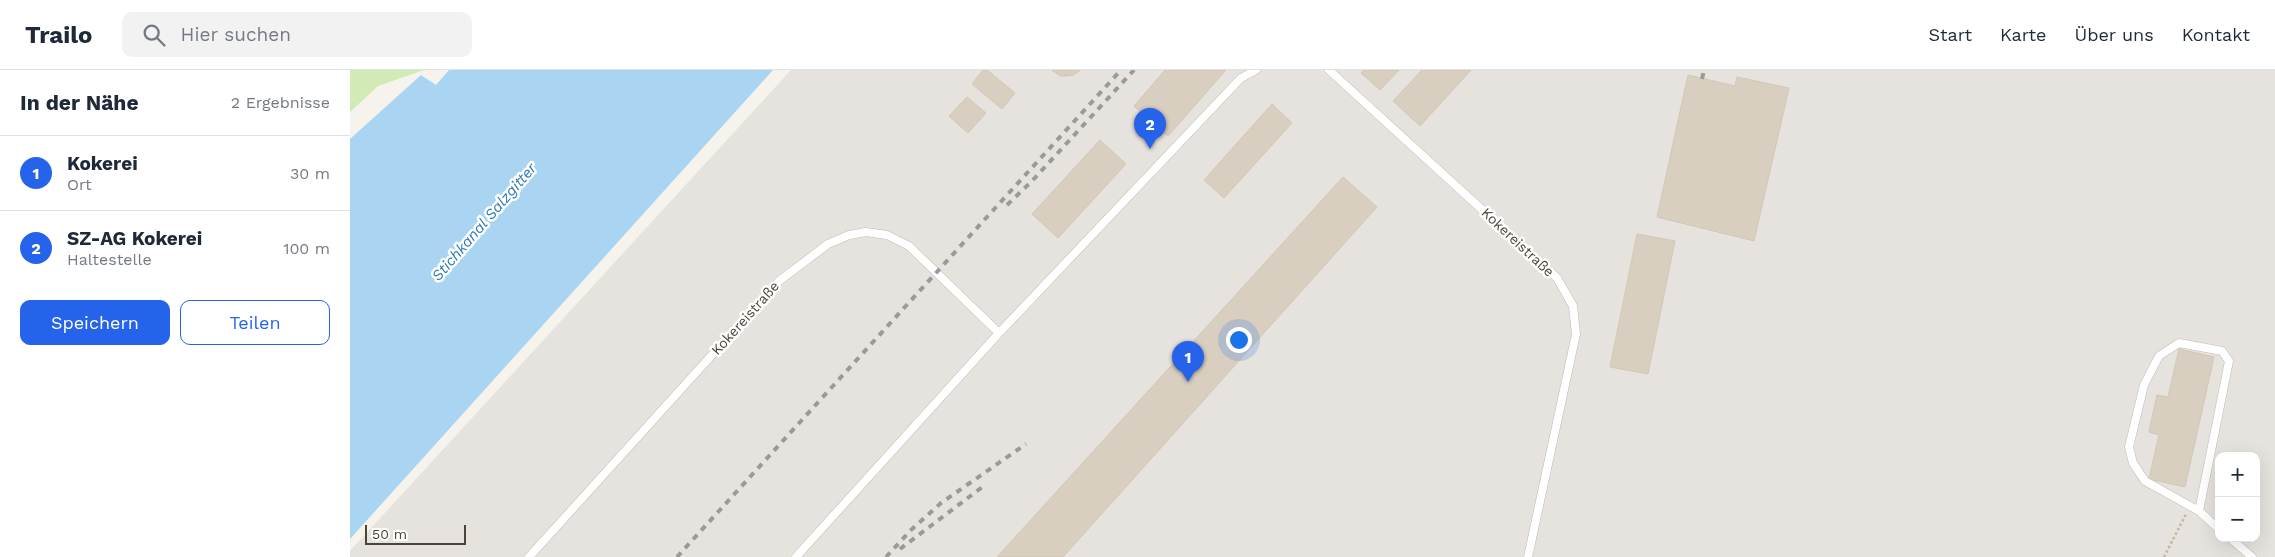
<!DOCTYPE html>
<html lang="de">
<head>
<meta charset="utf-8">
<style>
  body { margin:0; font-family:"Work Sans",sans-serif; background:#f2f2f3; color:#1f2937 }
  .controls { position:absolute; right:15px; bottom:15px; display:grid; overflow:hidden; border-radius:10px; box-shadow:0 5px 20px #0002 }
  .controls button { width:45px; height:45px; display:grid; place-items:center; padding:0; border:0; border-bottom:1px solid #e0e1e3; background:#fff; color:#1f2937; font:25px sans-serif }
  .scale { position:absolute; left:15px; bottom:12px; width:101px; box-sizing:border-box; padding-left:5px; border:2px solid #4b4439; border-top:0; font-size:14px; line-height:18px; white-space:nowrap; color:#4b4439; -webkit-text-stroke:4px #fff; paint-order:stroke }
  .you { position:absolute; left:888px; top:269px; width:18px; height:18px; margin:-12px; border:4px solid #fff; border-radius:50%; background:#1a73e8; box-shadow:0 0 0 8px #1a73e833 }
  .badge { display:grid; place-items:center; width:32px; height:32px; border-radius:50%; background:#2563eb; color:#fff; font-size:16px; font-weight:700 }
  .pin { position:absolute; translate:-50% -41px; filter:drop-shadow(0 1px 2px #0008) }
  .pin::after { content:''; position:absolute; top:26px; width:18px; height:15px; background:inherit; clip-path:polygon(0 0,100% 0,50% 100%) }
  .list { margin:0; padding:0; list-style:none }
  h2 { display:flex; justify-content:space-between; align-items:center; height:65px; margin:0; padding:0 20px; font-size:21px }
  h2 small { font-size:16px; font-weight:400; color:#747a83 }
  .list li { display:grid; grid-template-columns:32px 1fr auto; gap:15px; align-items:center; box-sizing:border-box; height:75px; padding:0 20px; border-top:1px solid #e0e1e3 }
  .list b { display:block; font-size:19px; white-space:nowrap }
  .list p { margin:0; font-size:16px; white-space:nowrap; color:#747a83 }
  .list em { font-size:16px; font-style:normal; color:#747a83 }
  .actions { display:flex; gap:10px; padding:15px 20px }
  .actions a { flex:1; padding:11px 0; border:1px solid #2563eb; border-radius:10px; text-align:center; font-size:18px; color:#2563eb }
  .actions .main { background:#2563eb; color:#fff }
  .icon { flex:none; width:28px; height:28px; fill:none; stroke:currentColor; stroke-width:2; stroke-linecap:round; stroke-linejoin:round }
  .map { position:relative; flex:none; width:1925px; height:487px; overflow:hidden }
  header { display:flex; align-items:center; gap:30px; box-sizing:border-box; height:70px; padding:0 25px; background:#fff; border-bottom:1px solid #e0e1e3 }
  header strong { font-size:24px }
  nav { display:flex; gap:28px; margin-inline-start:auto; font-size:18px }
  .search { width:350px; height:45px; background:#f2f2f3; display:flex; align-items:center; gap:12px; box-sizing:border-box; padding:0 18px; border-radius:10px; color:#747a83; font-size:19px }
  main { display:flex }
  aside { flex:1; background:#fff }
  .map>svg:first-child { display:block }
  .industrial { fill:#e6e2dd; fill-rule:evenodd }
  .green { fill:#d2eab5 }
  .water { fill:#a9d4f2 }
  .building { fill:#d8cfc1; stroke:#d3c7b4 }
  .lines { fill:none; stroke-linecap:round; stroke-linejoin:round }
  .service-casing { stroke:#c2bbae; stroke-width:9 }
  .path { stroke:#c4b79f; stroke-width:2.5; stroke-dasharray:2.5 2.5; stroke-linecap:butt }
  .service { stroke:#fff; stroke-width:8 }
  .rail { stroke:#9a9a9a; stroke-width:4; stroke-dasharray:6 6; stroke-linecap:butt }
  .labels { text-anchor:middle; stroke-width:5; stroke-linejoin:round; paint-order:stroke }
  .street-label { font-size:14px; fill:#4b4439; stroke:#fff }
  .water-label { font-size:15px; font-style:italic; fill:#2e7ab2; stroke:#fff }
</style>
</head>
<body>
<header>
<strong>Trailo</strong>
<div class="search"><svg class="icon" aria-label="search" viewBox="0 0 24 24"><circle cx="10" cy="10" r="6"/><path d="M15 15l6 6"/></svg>Hier suchen</div>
<nav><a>Start</a><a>Karte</a><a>Über uns</a><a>Kontakt</a></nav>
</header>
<main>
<aside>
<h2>In der Nähe<small>2 Ergebnisse</small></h2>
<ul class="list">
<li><span class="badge">1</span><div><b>Kokerei</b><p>Ort</p></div><em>30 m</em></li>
<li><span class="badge">2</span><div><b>SZ-AG Kokerei</b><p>Haltestelle</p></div><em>100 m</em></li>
</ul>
<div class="actions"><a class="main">Speichern</a><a>Teilen</a></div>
</aside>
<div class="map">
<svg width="1925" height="487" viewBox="0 0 1925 487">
  <rect width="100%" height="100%" fill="#f6f3ec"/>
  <!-- industrial -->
  <path class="industrial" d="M441 0H1925V487H0V481ZM1869 386H1906V468H1869Z"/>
  <!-- green -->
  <path class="green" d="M0 0H74L28 16 0 42Z"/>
  <!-- water -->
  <path class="water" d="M99 0H423L0 469V69L71 5 86 15Z"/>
  <!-- building -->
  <path class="building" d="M633 0H637L665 23 652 39 622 14Z
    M702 0H730L724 5 717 6H710Z
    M815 0H876L818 66 784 36Z
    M1014 0H1049L1030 20 1011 3Z
    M1072 0H1121L1070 56 1043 31Z
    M1338 5 1385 16 1387 7 1439 18 1404 171 1307 147Z
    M617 27 636 43 618 63 599 46Z
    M922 34 942 53 874 128 854 110Z
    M750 70 776 94 708 168 682 144Z
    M993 107 1027 137 713 487H647Z
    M1287 164 1325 171 1298 304 1260 297Z
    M1829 279 1864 287 1835 417 1799 409 1809 365 1799 362 1807 325 1818 327Z"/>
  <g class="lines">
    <!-- service casing -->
    <g class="service-casing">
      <path id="service" d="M979 0 1207 208 1223 236 1226 264 1178 487
        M1849 441 1795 411 1783 393 1779 377 1794 315 1809 286 1829 273 1872 281 1879 291 1849 441 1869 459
        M1880 468 1902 487
        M179 487 429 211 478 174 499 165 516 162 537 165 559 176 649 263
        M446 487 649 263 891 8 906 0"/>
    </g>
    <!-- path -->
    <path class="path" d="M1814 487 1836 444"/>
    <!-- service -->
    <use href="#service" class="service"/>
    <!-- rail -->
    <path class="rail" d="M1352 9 1354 0
      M657 135 682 111 784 0
      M550 479 635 415
      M327 487 771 0
      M536 487 561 460 591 433 676 374"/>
  </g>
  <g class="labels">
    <!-- street labels -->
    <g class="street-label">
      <text transform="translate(1168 172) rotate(43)" y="5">Kokereistraße</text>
      <text transform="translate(395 248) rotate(-48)" y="5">Kokereistraße</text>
    </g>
    <!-- water labels -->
    <g class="water-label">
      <text transform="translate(134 152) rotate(-49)" y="5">Stichkanal Salzgitter</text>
    </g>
  </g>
</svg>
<div class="controls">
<button>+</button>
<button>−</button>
</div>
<div class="scale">50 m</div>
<div class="you"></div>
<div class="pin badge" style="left:838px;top:312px">1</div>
<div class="pin badge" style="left:800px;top:79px">2</div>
</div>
</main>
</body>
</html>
